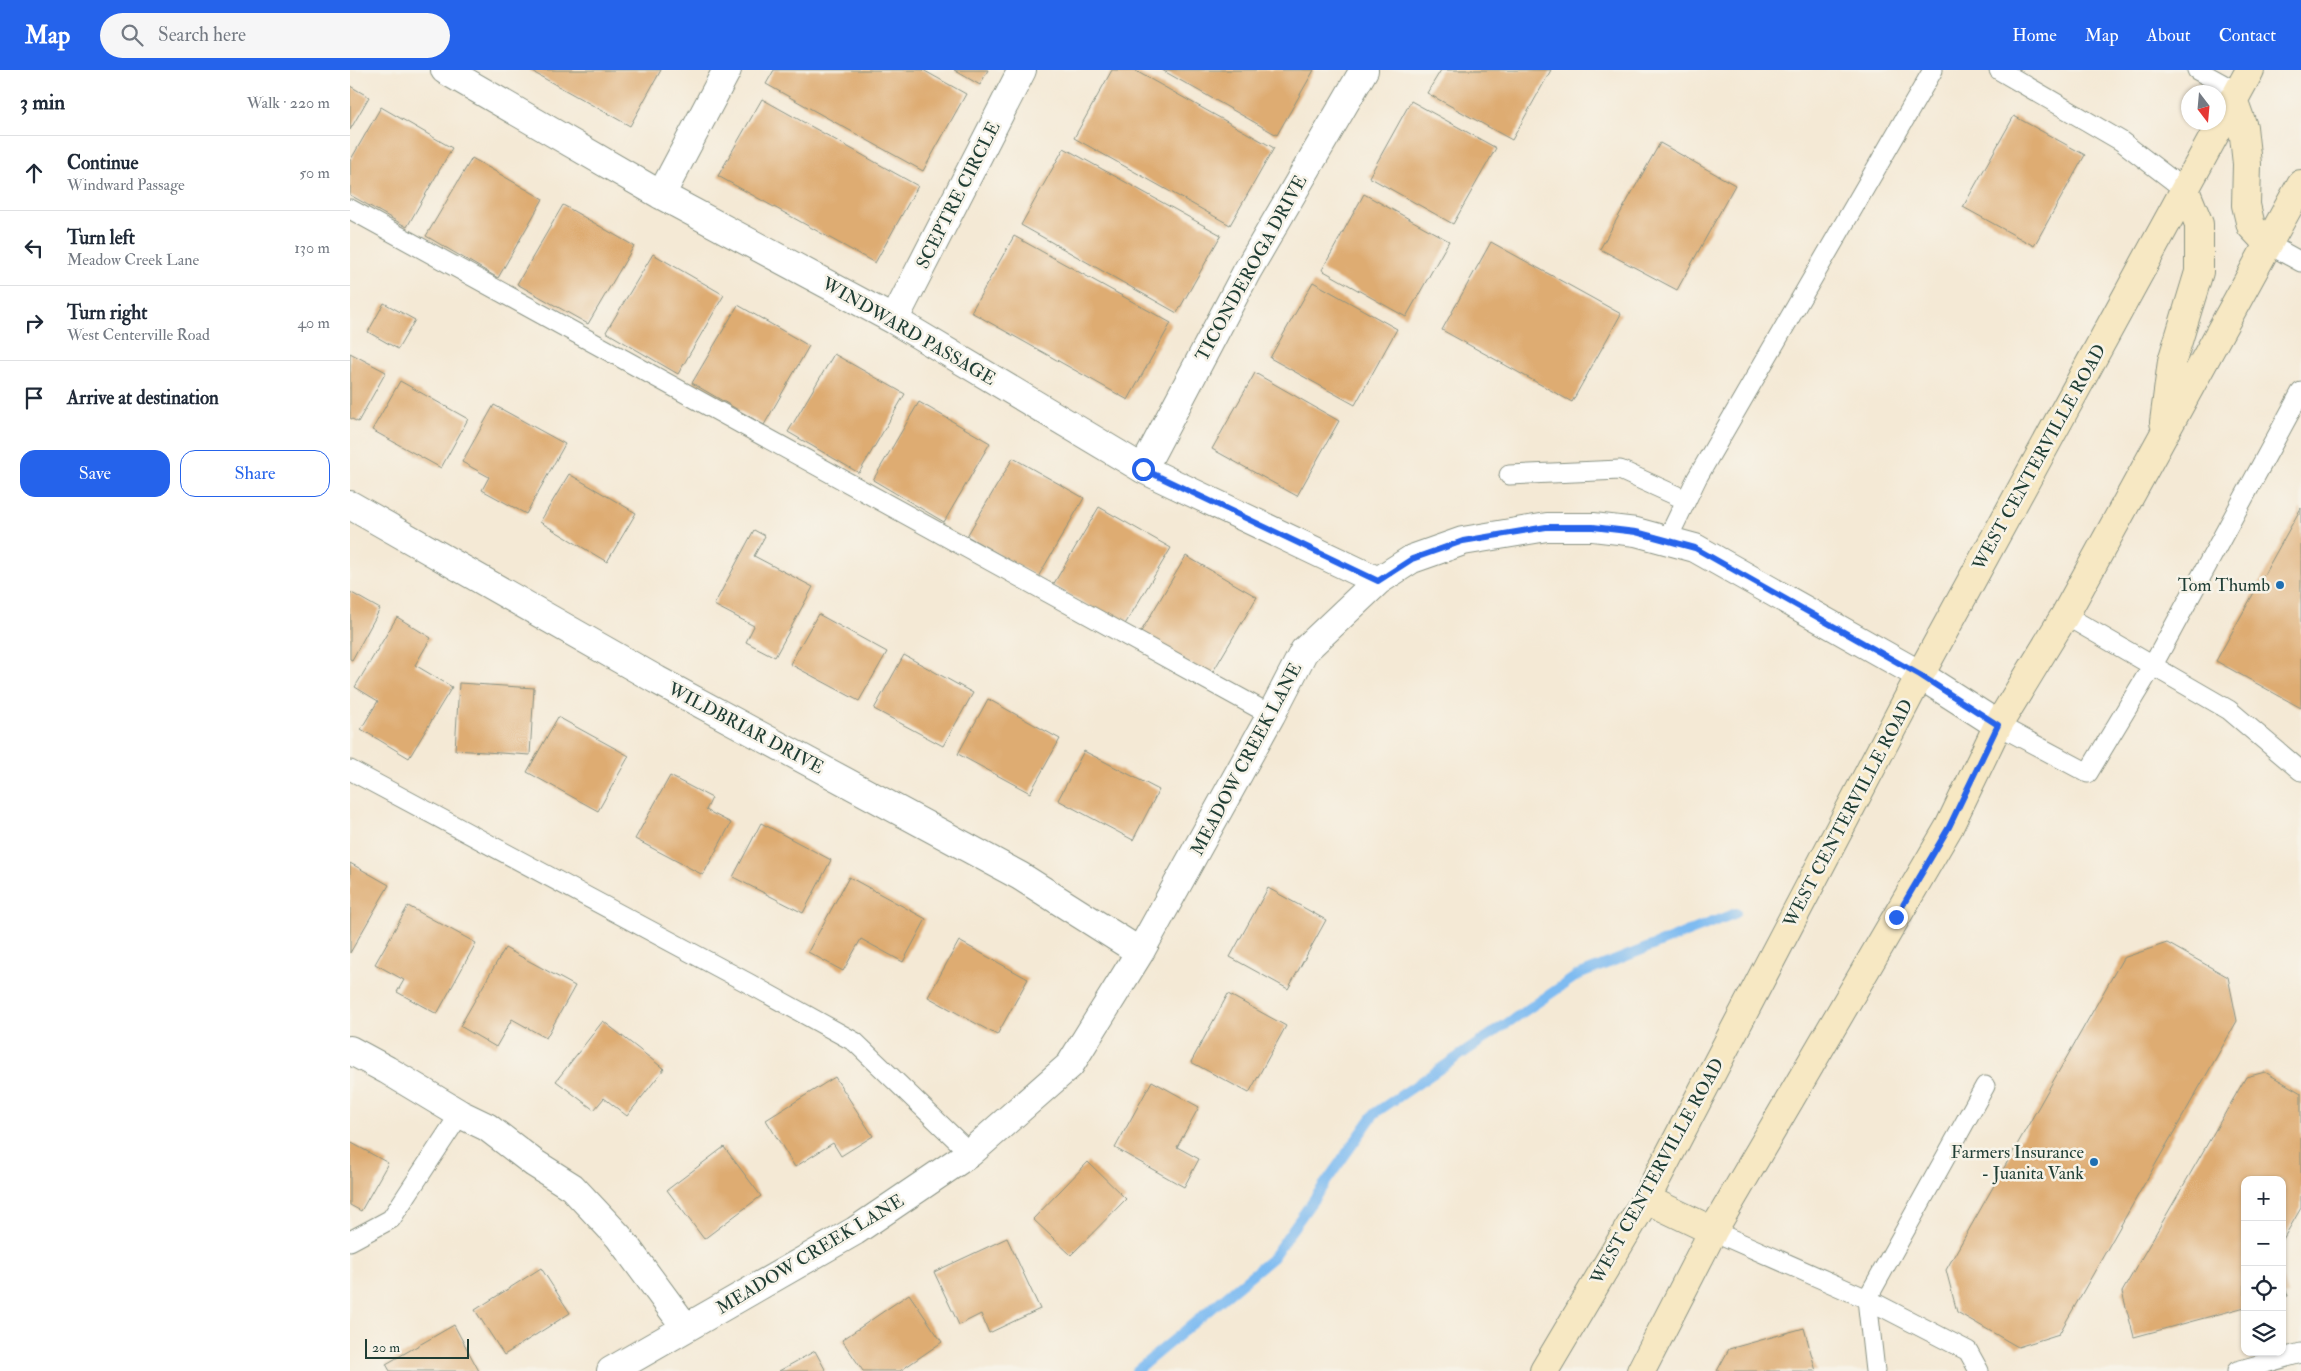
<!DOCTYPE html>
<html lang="en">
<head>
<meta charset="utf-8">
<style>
  body { margin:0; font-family:"IM FELL Double Pica",serif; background:#f6f6f7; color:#1f2937 }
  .controls { position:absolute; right:15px; bottom:15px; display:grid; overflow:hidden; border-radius:10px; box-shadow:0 1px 4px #0004 }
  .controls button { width:45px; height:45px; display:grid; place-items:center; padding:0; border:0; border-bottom:1px solid #e0e1e3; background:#fff; color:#1f2937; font:25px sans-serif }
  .compass { position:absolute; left:1831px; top:15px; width:45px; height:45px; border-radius:50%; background:#fff; box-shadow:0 1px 4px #0004; rotate:164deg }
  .scale { position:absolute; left:15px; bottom:12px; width:104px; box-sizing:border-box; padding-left:5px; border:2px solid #1f3d34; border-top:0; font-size:14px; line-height:18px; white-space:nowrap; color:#1f3d34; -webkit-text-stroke:4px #f7f3e8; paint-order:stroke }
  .stop { position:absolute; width:15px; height:15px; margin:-11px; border:4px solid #2563eb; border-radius:50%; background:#fff }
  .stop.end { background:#2563eb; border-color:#fff; box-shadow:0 1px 5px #0008 }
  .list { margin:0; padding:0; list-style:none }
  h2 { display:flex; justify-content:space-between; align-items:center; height:65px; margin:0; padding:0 20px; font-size:21px }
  h2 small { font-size:16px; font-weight:400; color:#747a83 }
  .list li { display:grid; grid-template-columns:32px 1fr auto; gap:15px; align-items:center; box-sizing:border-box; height:75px; padding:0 20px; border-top:1px solid #e0e1e3 }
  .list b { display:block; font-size:19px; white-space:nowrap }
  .list p { margin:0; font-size:16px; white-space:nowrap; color:#747a83 }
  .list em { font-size:16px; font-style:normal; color:#747a83 }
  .actions { display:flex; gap:10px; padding:15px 20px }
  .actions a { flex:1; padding:11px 0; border:1px solid #2563eb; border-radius:15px; text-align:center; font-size:18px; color:#2563eb }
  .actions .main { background:#2563eb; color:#fff }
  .icon { flex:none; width:28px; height:28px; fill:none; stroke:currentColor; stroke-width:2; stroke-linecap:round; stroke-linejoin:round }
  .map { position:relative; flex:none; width:1951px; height:1301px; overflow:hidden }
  header { display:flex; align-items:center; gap:30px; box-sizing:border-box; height:70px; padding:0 25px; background:#2563eb; color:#fff }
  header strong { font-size:24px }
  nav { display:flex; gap:28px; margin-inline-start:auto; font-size:18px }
  .search { width:350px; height:45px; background:#f6f6f7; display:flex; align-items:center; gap:12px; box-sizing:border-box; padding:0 18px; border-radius:28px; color:#747a83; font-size:19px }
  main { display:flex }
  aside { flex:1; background:#fff }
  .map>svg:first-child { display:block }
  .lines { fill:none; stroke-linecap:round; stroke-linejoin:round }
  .stream { stroke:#7ebbf1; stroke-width:10 }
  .building { fill:#deac72 }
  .service-casing { stroke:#8a9384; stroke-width:21 }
  .minor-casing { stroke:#8a9384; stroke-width:30 }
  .secondary-casing { stroke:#8a9384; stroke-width:30 }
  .service { stroke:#fff; stroke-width:19 }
  .minor { stroke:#fff; stroke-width:28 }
  .secondary { stroke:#f7e8c3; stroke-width:28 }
  .route { stroke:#2563eb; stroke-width:6 }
  .poi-dot { fill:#1f6fb2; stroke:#f7f3e8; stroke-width:2 }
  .labels { text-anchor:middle; stroke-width:5; stroke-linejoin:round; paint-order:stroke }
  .street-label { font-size:18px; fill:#1f3d34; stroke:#f7f3e8 }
  .poi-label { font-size:18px; fill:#1f3d34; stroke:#f7f3e8; text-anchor:end }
</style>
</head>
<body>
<header>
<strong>Map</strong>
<div class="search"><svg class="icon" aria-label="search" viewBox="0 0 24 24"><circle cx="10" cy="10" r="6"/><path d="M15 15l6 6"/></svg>Search here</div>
<nav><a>Home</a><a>Map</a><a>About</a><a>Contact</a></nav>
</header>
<main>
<aside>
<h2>3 min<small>Walk · 220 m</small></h2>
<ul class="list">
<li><svg class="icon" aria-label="ahead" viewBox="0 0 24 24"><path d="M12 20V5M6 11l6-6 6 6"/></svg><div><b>Continue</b><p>Windward Passage</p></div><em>50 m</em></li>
<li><svg class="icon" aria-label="left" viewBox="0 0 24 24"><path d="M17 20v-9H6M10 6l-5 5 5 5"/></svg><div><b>Turn left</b><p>Meadow Creek Lane</p></div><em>130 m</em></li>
<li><svg class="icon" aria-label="right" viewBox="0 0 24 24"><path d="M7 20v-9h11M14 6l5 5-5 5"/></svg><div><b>Turn right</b><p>West Centerville Road</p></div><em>40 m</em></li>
<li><svg class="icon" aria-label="arrive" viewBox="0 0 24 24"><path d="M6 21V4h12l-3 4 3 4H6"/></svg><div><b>Arrive at destination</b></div></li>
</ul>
<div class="actions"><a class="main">Save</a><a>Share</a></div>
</aside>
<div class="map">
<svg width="1951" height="1301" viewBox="0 0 1951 1301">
  <rect width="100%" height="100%" fill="#f7f3e8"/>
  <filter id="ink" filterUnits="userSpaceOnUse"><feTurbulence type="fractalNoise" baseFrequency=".02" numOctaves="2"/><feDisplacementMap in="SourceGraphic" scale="10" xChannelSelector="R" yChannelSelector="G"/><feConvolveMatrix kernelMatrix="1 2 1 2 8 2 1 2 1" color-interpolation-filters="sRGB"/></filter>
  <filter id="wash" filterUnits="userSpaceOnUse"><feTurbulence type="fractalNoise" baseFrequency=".0096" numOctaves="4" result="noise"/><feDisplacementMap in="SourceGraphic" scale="20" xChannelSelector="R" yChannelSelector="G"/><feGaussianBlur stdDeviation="1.12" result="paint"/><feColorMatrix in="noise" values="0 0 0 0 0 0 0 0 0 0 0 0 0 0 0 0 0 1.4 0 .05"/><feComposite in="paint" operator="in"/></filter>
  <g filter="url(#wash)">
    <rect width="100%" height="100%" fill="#f4e9d5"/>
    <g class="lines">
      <!-- stream -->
      <path class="stream" d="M786 1301 922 1188 1025 1043 1228 905 1386 843"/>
    </g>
    <g id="blocks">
      <!-- building -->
      <path class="building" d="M179 0H311L280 56Z
        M424 0H573L616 24 573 101 416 14Z
        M604 0H638L630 15Z
        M762 0H784L924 78 880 155 724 68Z
        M812 0H964L927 65Z
        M1091 0H1201L1162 70 1077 23Z
        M0 16 19 27 0 60Z
        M412 29 568 116 525 193 368 106Z
        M1061 31 1146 78 1103 154 1019 107Z
        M31 37 102 78 57 157 0 125V91Z
        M1664 46 1735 85 1684 176 1613 137Z
        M1310 73 1385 115 1327 220 1250 179Z
        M714 78 871 165 827 243 671 155Z
        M122 88 193 129 148 208 76 166Z
        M1014 124 1099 171 1056 247 972 200Z
        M213 135 284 176 238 254 167 214Z
        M664 166 821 253 778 330 621 242Z
        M1141 172 1271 244 1222 332 1092 260Z
        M303 184 374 225 328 304 256 262Z
        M963 212 1047 259 1005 335 920 288Z
        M34 233 65 250 48 279 18 262Z
        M388 235 459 276 414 355 342 313Z
        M0 283 36 302 8 352 0 348Z
        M484 284 555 324 509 403 438 362Z
        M905 303 989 351 947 426 862 379Z
        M50 311 118 349 91 398 22 360Z
        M569 332 640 373 594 452 523 410Z
        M144 335 215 374 176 444 132 420 139 407 112 392Z
        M663 388 734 428 688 507 617 466Z
        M219 404 286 443 257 492 190 452Z
        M749 437 821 478 774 556 703 515Z
        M1951 438V638L1866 591Z
        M404 460 415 466 404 486 463 517 425 587 396 572 404 556 364 535Z
        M836 486 907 527 861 605 789 565Z
        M0 522 30 539 2 590 0 589Z
        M468 544 537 582 509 631 440 594Z
        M47 547 81 568 65 595 102 617 59 688 11 659 28 631 5 617Z
        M554 585 623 623 593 676 524 639Z
        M109 613 184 618 180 685 105 680Z
        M638 629 710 669 680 723 608 684Z
        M208 647 279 686 248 741 177 702Z
        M734 681 809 720 783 770 708 730Z
        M320 706 362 728 356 740 381 753 353 805 285 769Z
        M411 753 481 790 453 843 383 807Z
        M0 793 39 815 0 883Z
        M499 807 576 849 553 892 511 869 493 901 458 882Z
        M918 818 976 850 938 919 880 887Z
        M58 836 126 873 87 944 47 922 54 910 25 894Z
        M609 871 678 909 647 965 578 927Z
        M1817 873 1878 907 1887 951 1709 1264 1668 1277 1607 1242 1596 1200 1773 888Z
        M155 878 225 916 196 968 162 949 146 977 110 956Z
        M878 924 936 956 899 1023 841 992Z
        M253 951 314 999 277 1046 254 1028 244 1040 206 1011Z
        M1915 1002 1951 1023V1138L1932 1171V1110H1895V1237L1784 1267 1772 1222 1896 1007Z
        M485 1007 523 1066 491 1086 483 1073 445 1097 416 1050Z
        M802 1011 849 1037 827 1077 849 1089 834 1117 765 1078Z
        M0 1072 38 1093 11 1141 0 1135Z
        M374 1077 411 1126 354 1169 317 1120Z
        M738 1092 776 1129 721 1185 683 1149Z
        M657 1168 690 1239 639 1263 631 1244 609 1255 584 1202Z
        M191 1198 220 1243 154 1285 125 1240Z
        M1932 1207 1938 1226 1932 1227Z
        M559 1224 592 1272 550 1301H513L492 1270Z
        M104 1255 129 1301H40L36 1294Z
        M1454 1258 1466 1301H1367L1379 1279Z
        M465 1281 476 1301H429Z"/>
    </g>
  </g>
  <g filter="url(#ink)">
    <use href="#blocks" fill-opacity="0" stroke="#8a9384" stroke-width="1"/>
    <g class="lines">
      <!-- service casing -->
      <g class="service-casing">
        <path id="service" d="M1649 0 1771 71 1835 120
          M1847 0 1887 22
          M0 139 921 645
          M1918 174 1951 192
          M1159 405 1270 400 1336 430
          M1317 470 1347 408 1583 0
          M1715 545 1879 640 1951 701
          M1648 655 1738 703 1803 595 1951 322
          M0 700 398 913 505 972 620 1083
          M1363 1161 1517 1229 1618 1281 1629 1301
          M0 1171 41 1149 110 1044
          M1525 1301 1517 1229 1635 1016
          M1887 1301 1951 1283"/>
      </g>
      <!-- minor casing -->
      <g class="minor-casing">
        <path id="minor" d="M95 0 311 125 544 250 793 399 1028 511
          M311 125 377 0
          M544 250 672 0
          M793 399 896 203 1014 0
          M0 435 307 610 670 806 790 882
          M0 980 37 1000 110 1044 137 1057 184 1093 222 1117 269 1167 336 1258
          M261 1301 505 1161 620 1083 720 995 790 882 921 645 954 581 1028 511 1062 489 1113 471 1197 457H1243L1286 462 1345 478 1570 605 1648 655"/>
      </g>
      <!-- secondary casing -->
      <g class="secondary-casing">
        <path id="secondary" d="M1883 29 1893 57 1897 94 1896 135 1901 156 1918 174
          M1814 352 1822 291 1849 202V154L1835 120
          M1296 1129 1363 1161
          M1194 1301 1296 1129 1570 605 1900 0
          M1291 1301 1363 1161 1599 757 1648 655 1715 545 1951 114"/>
      </g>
      <!-- service -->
      <use href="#service" class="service"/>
      <!-- minor -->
      <use href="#minor" class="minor"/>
      <!-- secondary -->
      <use href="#secondary" class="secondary"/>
    </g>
  </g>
  <g class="lines" filter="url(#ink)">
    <!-- route -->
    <path class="route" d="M793 399 1028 511 1062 489 1113 471 1196 457H1243L1286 462 1345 478 1570 605 1648 655 1599 757 1546 847"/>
  </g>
  <!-- markers -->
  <g class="poi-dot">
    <circle cx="1930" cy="515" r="5"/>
    <circle cx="1744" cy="1092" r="5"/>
  </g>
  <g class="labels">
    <!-- street labels -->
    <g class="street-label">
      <text transform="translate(608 125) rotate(-63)" y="6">SCEPTRE CIRCLE</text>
      <text transform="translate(901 198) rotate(-61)" y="6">TICONDEROGA DRIVE</text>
      <text transform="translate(559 261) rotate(30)" y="6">WINDWARD PASSAGE</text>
      <text transform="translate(1689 387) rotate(-61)" y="6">WEST CENTERVILLE ROAD</text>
      <text transform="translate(396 658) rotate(28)" y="6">WILDBRIAR DRIVE</text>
      <text transform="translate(896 689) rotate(-62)" y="6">MEADOW CREEK LANE</text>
      <text transform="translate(1498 743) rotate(-62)" y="6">WEST CENTERVILLE ROAD</text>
      <text transform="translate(1307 1101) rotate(-61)" y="6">WEST CENTERVILLE ROAD</text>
      <text transform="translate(460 1184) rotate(-31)" y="6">MEADOW CREEK LANE</text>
    </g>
    <!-- poi labels -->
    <g class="poi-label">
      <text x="1920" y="521">Tom Thumb</text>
      <text x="1734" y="1088">Farmers Insurance<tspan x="1734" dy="21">- Juanita Vank</tspan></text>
    </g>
  </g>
</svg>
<div class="controls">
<button>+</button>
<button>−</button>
<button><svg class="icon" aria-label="locate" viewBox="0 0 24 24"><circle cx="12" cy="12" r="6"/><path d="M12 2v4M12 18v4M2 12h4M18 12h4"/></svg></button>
<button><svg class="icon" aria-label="layers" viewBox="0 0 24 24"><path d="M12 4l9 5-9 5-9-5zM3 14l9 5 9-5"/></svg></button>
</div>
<svg class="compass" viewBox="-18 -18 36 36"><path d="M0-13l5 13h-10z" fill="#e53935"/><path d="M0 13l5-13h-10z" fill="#747a83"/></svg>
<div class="scale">20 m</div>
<div class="stop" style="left:793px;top:399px"></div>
<div class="stop end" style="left:1546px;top:847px"></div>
</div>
</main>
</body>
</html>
